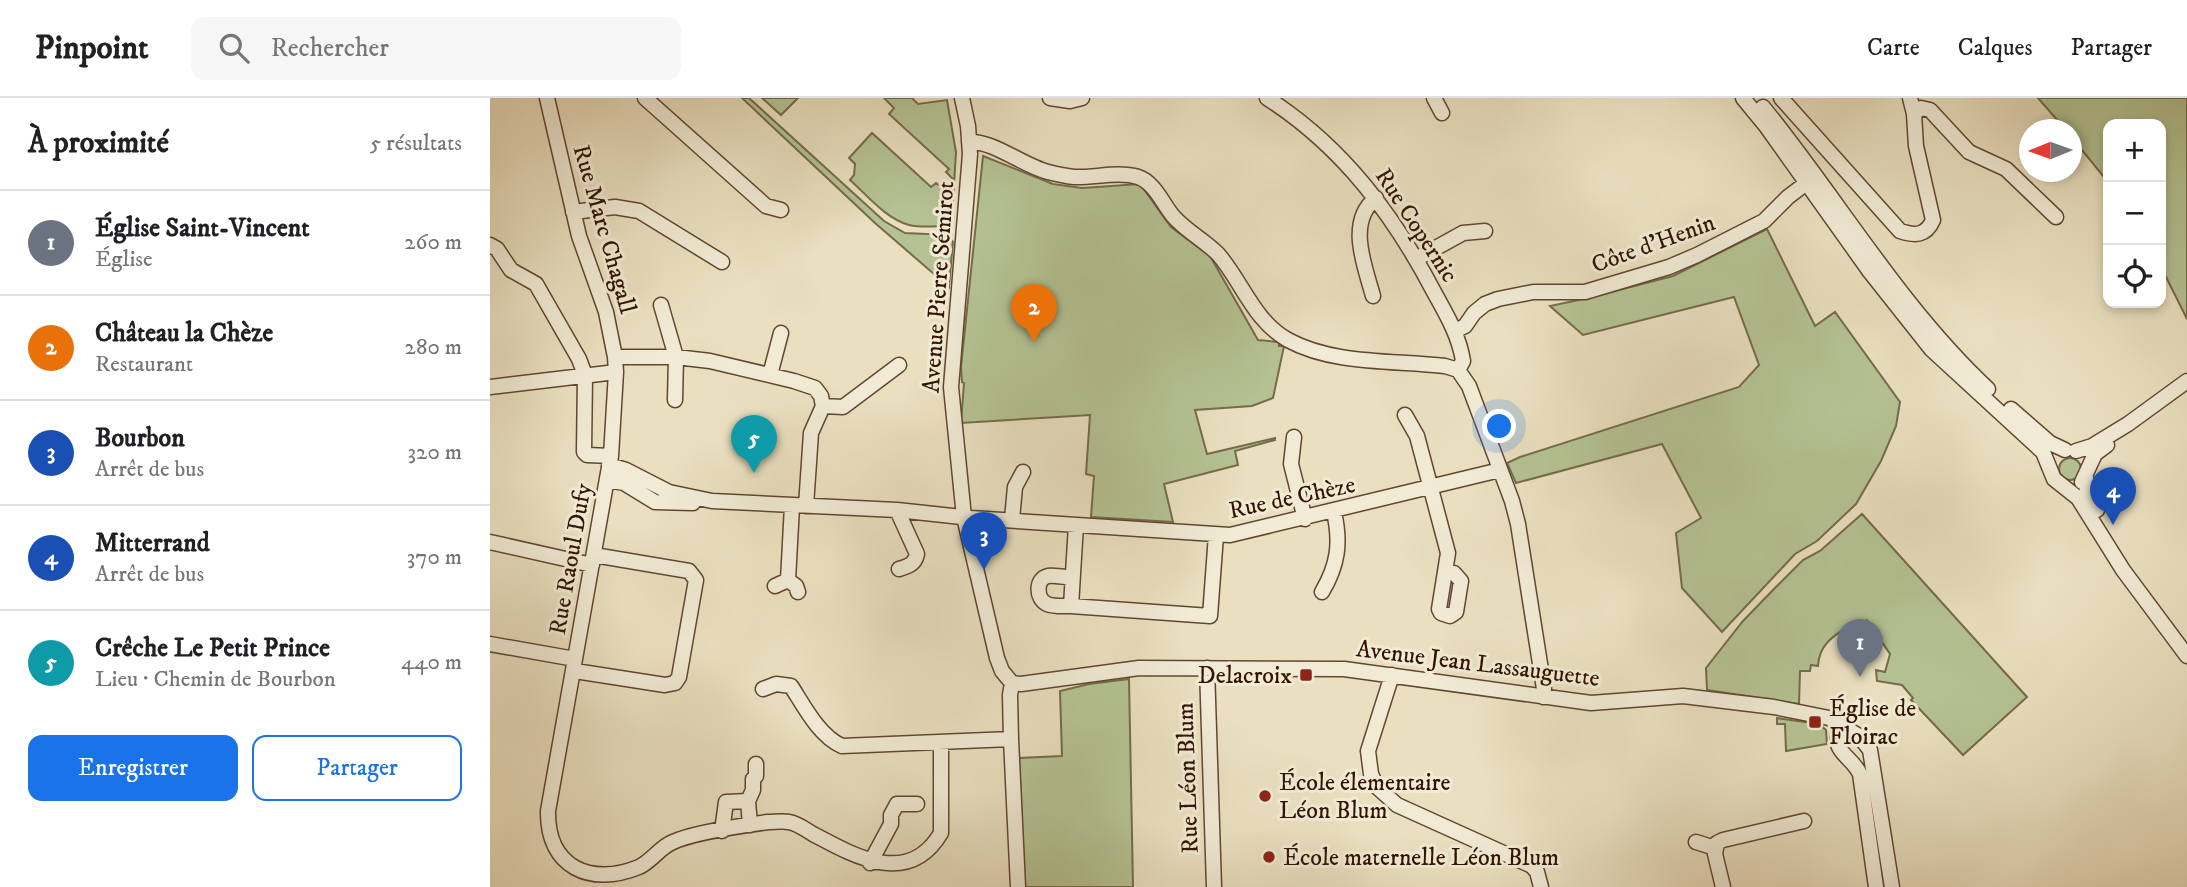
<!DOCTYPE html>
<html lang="fr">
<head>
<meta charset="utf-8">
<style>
  body { margin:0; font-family:"IM FELL DW Pica",serif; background:#f6f6f6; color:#202124 }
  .controls { position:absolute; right:21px; top:21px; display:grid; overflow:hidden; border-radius:14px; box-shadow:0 4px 10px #0003 }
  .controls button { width:63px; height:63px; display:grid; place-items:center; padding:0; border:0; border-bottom:2px solid #e0e0e0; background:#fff; color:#202124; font:35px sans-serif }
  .compass { position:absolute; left:1529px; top:21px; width:63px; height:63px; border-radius:50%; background:#fff; box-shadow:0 4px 10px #0003; rotate:269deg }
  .you { position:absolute; left:1010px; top:329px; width:24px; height:24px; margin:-18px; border:5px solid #fff; border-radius:50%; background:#1a73e8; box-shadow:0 0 0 10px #1a73e833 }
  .badge { display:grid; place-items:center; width:46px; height:46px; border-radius:50%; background:#1a73e8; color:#fff; font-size:23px; font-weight:700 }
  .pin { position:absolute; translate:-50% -58px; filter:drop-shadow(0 2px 4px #0008) }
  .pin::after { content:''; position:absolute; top:37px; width:24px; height:21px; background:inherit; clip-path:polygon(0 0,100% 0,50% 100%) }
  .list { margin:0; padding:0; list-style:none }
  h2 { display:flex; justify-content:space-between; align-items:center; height:91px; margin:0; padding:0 28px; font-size:30px }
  h2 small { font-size:23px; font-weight:400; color:#757577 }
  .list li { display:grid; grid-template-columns:46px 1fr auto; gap:21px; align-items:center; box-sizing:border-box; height:105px; padding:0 28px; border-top:2px solid #e0e0e0 }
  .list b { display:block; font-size:26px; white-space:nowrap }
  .list p { margin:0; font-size:23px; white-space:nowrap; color:#757577 }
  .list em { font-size:23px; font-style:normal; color:#757577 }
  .actions { display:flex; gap:14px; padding:21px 28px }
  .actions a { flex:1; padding:16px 0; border:2px solid #1a73e8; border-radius:14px; text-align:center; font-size:24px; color:#1a73e8 }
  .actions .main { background:#1a73e8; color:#fff }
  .icon { flex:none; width:38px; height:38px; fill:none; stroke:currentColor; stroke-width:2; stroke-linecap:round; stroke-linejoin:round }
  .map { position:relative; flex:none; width:1697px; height:789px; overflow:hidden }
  header { display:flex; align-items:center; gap:42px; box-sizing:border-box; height:98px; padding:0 35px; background:#fff; border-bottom:2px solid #e0e0e0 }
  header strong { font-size:33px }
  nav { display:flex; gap:38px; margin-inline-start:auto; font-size:24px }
  .search { width:490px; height:63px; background:#f6f6f6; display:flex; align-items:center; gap:18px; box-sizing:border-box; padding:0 24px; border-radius:14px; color:#757577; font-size:26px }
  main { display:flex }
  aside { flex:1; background:#fff }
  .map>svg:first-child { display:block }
  .green { fill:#b5c394; stroke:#746c4a; stroke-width:2 }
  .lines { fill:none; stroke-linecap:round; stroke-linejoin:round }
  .minor-casing { stroke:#614731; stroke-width:17 }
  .minor { stroke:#f1ebd6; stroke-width:14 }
  .poi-dot { fill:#8f2418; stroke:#f1ebd6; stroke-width:2.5 }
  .labels { text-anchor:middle; stroke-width:6; stroke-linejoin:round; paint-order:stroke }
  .street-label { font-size:24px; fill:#331401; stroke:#f1ebd6 }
  .poi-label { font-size:24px; fill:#331401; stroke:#f1ebd6; text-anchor:start }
</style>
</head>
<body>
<header>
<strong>Pinpoint</strong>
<div class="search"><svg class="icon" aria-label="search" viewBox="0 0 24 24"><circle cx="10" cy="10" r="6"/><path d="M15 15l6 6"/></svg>Rechercher</div>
<nav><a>Carte</a><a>Calques</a><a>Partager</a></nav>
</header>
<main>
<aside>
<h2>À proximité<small>5 résultats</small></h2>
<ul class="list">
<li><span class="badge" style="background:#6b7280">1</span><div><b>Église Saint-Vincent</b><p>Église</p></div><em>260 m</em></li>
<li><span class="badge" style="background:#e8710a">2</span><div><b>Château la Chèze</b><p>Restaurant</p></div><em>280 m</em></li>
<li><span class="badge" style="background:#1a4fb4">3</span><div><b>Bourbon</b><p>Arrêt de bus</p></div><em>320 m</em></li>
<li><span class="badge" style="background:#1a4fb4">4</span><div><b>Mitterrand</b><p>Arrêt de bus</p></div><em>370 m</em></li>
<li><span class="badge" style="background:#0f9aa8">5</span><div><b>Crêche Le Petit Prince</b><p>Lieu · Chemin de Bourbon</p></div><em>440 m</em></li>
</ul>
<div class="actions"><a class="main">Enregistrer</a><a>Partager</a></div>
</aside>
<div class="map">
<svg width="1697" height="789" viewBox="0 0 1697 789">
  <rect width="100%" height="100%" fill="#eae0c0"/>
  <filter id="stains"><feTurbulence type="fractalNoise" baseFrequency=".00286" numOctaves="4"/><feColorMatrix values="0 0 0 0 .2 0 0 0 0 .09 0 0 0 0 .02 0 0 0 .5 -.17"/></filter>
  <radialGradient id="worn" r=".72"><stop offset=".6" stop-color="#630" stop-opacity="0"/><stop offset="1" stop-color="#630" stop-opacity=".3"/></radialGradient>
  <!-- green -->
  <path class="green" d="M252 0H259L394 123 415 135 458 137 463 144 459 189 385 125Z
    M272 0H308L291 17Z
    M394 0H422L428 6 457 2 466 54 462 121 459 128C446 128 432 130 419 127 396 121 377 97 360 82L364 77 365 66 359 60 382 35 441 89 446 85 454 91 463 81 456 74 459 71 399 16 404 10Z
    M1548 0H1697V221L1671 169V26H1618V84L1582 40V32L1575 31Z
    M493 58 563 86 592 90 650 86 681 129 720 158 768 242 789 244V248H794L783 300 762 308 705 312 717 356 785 340V342L745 353 748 367 674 386 683 424 601 419 604 378 596 376 600 317 471 325 474 285 472 284 471 269Z
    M1277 131 1325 228 1345 214 1410 304 1406 328 1391 363 1366 406 1327 443 1305 456 1232 534 1192 490 1186 435 1211 420 1172 346 1026 385 1017 365 1030 359 1249 289 1269 267 1244 199 1093 237 1060 208 1098 200 1183 178Z
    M1569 371a11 11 0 1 1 22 0a11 11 0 1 1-22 0Z
    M1372 416 1537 599 1473 657 1421 602 1423 600 1412 587 1387 583 1386 572 1395 574 1400 556 1377 522 1369 527 1366 524C1347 536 1329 544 1328 568L1321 567 1320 573H1310L1309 606 1217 592 1216 570 1253 523 1284 491 1313 462 1330 453Z
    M639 581 643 789H535L529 660 572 658 570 593 599 586Z
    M1287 620 1329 626 1336 632 1337 646 1296 653 1295 626H1287Z"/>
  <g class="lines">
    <!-- minor casing -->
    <g class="minor-casing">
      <path id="minor" d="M57 0 89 138 116 214 125 259 126 274 121 358 58 713C57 769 100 789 149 769 162 763 170 749 183 744 202 735 256 727 278 724 284 724 293 723 299 724 307 725 316 732 323 736 366 759 419 789 451 735V644
        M155 0 276 108 291 112
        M472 0 478 28 480 56 461 289 474 419 507 560 512 573 522 585
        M560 0 580 3 592 0
        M777 0C852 48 903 116 944 194 956 216 969 237 973 263L968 272
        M944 0 952 15
        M1253 0 1276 28 1380 174 1441 251 1553 354 1564 381 1588 400 1633 472 1697 558
        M1291 0 1410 133C1425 138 1436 138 1443 122L1426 48 1424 16 1420 0
        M1273 9C1348 101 1410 209 1498 291
        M1424 16 1431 10 1440 12 1479 54 1516 71 1566 119
        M479 44C502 42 532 67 558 74 566 76 575 78 584 79 604 80 628 73 648 79 664 84 673 106 683 118 696 133 714 142 728 156 753 185 763 222 798 242 844 267 904 262 955 268L968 272 979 288 1022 403 1028 426 1054 591 1053 599
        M83 114 125 109 149 113 232 164
        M0 147 7 151 21 172 46 186 89 261 95 277 94 354 97 357 121 358
        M926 161 973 135 995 133
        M883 198C875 168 856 124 886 100
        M171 207 186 259 185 302
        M965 233 975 228 984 215 995 206 1008 201 1043 194H1095L1179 169 1207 157 1274 123 1298 99 1323 80
        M125 259H186L220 263 304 283 325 290 331 298 333 308 321 335 316 408
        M280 277 291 235
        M0 289 126 274
        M333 308 353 309 409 267
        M1521 311 1560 345 1575 352
        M915 317 927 338 958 455 949 511 951 515 960 518 966 514 971 483 964 475H955
        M804 339 801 366 815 421
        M1586 353 1602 348 1638 326 1697 283
        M119 367 136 372 179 394 222 403 407 412 481 420 740 437 1010 372
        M1596 379 1597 395 1607 412
        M117 382 134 385 165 404 203 405
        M1592 384 1605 356 1617 347
        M407 412 427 456C425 466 419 468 409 471
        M522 421 525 389 533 374
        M586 427 581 508 720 518 726 437
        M0 444 102 467
        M298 482 306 488 308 494
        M285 488 298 482 302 408
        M832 494C848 467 851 445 844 414
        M581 508C574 508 564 509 557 506 546 501 545 481 558 478 565 477 575 479 582 480
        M0 546 85 561
        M717 570 724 789
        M85 573 175 587 185 585 189 579 206 482 199 473 104 457
        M902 577 878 653 881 676 887 689 907 707 1042 768 1047 774 1051 789
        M522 585 531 586 649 570 854 571 1101 605 1193 598 1284 609 1339 620 1369 638 1380 652 1402 789
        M522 585 520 597 521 641 528 789
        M273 591 286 586 301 588C314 608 329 638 352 648L521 641
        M1352 626C1338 655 1360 655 1370 676L1386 789
        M260 727 258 703 263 692V681L266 678V666
        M232 733 236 704 258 703
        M1206 744 1225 750
        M380 765 401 726V717L407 706H427
        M1233 789 1225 756 1227 745 1233 742 1314 723"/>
    </g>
    <!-- minor -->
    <use href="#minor" class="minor"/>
  </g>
  <!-- markers -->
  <g class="poi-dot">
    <rect x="809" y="570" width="14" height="14" rx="3.5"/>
    <rect x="1318" y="617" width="14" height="14" rx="3.5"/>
    <circle cx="775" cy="698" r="7"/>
    <circle cx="779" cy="759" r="7"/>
  </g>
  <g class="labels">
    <!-- street labels -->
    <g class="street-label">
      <text transform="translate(927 127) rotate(57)" y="8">Rue Copernic</text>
      <text transform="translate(115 131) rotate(74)" y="8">Rue Marc Chagall</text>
      <text transform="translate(1163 145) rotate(-20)" y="8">Côte d'Henin</text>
      <text transform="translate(448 189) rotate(-86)" y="8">Avenue Pierre Sémirot</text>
      <text transform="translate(802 399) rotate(-12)" y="8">Rue de Chèze</text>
      <text transform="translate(80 461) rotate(-80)" y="8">Rue Raoul Dufy</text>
      <text transform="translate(988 565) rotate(7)" y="8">Avenue Jean Lassauguette</text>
      <text transform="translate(697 680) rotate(-92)" y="8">Rue Léon Blum</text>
    </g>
    <!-- poi labels -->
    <g class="poi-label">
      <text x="802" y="585" text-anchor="end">Delacroix</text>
      <text x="1339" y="618">Église de<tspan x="1339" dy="28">Floirac</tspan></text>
      <text x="789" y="692">École élementaire<tspan x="789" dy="28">Léon Blum</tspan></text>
      <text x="793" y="767">École maternelle Léon Blum</text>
    </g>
  </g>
  <rect width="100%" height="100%" filter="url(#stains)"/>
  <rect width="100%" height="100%" fill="url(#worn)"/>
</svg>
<div class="controls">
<button>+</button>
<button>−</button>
<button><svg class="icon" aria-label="locate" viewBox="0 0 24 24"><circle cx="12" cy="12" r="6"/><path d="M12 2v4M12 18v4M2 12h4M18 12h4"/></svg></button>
</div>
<svg class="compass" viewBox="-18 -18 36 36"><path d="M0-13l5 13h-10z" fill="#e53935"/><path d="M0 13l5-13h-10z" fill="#757577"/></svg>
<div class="you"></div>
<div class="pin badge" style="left:1370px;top:579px;background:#6b7280">1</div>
<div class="pin badge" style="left:544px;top:244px;background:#e8710a">2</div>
<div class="pin badge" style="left:494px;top:472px;background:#1a4fb4">3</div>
<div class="pin badge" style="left:1623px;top:427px;background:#1a4fb4">4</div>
<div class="pin badge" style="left:264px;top:375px;background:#0f9aa8">5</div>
</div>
</main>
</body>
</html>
